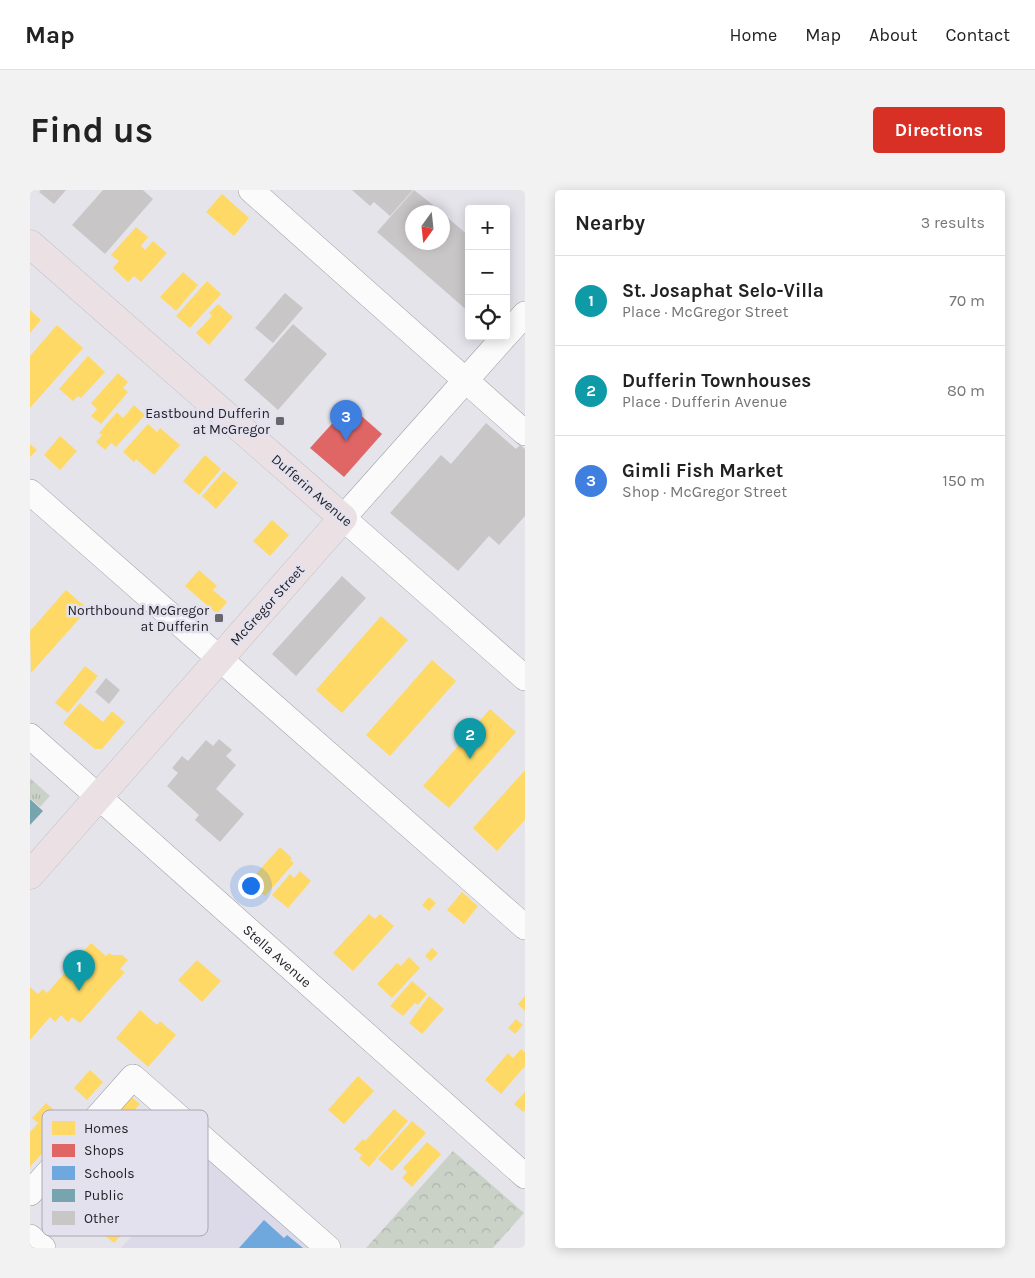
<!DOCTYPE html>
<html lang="en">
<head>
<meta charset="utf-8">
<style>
  body { margin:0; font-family:Karla,sans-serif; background:#f2f2f2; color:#222 }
  .controls { position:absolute; right:15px; top:15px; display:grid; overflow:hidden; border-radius:5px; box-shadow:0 2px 12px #0003 }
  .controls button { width:45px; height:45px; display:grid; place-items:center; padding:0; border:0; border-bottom:1px solid #e0e0e0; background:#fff; color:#222; font:25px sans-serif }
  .compass { position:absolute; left:375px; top:15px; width:45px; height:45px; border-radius:50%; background:#fff; box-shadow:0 2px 12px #0003; rotate:195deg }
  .you { position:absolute; left:220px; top:695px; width:18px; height:18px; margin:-12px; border:4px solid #fff; border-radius:50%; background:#1a73e8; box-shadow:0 0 0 8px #1a73e833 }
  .badge { display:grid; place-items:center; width:32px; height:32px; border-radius:50%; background:#d93025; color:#fff; font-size:16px; font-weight:700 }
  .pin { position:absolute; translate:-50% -41px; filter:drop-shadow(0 1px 2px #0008) }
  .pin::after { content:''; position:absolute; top:26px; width:18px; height:15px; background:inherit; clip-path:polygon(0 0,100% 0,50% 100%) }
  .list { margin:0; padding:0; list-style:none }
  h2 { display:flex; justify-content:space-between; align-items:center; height:65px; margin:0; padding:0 20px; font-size:21px }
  h2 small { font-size:16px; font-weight:400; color:#767676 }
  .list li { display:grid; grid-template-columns:32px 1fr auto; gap:15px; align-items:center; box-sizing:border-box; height:90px; padding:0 20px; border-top:1px solid #e0e0e0 }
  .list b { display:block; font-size:19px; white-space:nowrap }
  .list p { margin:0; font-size:16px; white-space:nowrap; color:#767676 }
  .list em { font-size:16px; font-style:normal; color:#767676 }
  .icon { flex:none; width:28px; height:28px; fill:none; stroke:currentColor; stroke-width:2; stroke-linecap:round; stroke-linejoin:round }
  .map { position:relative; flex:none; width:495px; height:1058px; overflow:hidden; border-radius:5px }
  header { display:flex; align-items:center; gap:30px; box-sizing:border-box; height:70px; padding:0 25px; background:#fff; border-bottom:1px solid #e0e0e0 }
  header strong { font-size:24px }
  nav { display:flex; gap:28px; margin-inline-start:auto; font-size:18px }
  .intro { display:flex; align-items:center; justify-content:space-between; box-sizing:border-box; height:120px; padding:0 30px }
  h1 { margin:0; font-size:35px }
  .button { padding:12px 22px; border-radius:5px; background:#d93025; color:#fff; font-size:18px; font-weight:700 }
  main { display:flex; gap:30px; padding:0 30px }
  aside { flex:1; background:#fff; border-radius:5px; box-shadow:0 2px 12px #0003 }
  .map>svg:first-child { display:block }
  .built { fill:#dcd9e8 }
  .grass { fill:url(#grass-tufts) }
  .park { fill:url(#park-crowns) }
  .homes { fill:#ffd966 }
  .shops { fill:#e06666 }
  .schools { fill:#6fa8dc }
  .public { fill:#76a5af }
  .building { fill:#c9c6c8 }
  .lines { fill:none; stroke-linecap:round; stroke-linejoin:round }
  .minor-casing { stroke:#a1a0a5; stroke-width:26 }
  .major-casing { stroke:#c1c1c4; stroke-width:29 }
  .path { stroke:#c4c3c5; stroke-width:3; stroke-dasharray:4 4; stroke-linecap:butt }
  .minor { stroke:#fbfbfc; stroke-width:25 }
  .major { stroke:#ebe1e5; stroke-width:28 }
  .poi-dot { fill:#67666c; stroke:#e4e1ee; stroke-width:2 }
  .labels { text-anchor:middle; stroke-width:5; stroke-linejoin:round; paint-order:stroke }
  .poi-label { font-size:14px; fill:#232227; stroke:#e4e1ee; text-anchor:end }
  .street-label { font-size:14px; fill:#232227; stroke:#e4e1ee }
  .key { fill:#e4e1ee; stroke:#aaa8b2; stroke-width:1 }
  .key-label { font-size:14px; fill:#232227 }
</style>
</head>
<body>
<header>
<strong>Map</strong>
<nav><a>Home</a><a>Map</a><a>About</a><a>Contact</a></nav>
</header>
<div class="intro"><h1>Find us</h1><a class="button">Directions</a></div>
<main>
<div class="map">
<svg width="495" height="1058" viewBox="0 0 495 1058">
  <defs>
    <pattern id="grass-tufts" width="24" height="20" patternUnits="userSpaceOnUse" patternTransform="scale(1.25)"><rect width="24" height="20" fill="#cad2c8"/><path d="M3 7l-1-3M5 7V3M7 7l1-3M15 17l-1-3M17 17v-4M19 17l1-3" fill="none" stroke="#adb4ac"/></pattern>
    <pattern id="park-crowns" width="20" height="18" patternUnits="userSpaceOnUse" patternTransform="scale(1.25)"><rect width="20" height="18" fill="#cad2c8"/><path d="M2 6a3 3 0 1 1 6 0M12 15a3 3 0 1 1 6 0" fill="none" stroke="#adb4ac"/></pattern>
  </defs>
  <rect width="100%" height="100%" fill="#e5e4eb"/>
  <!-- built -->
  <path class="built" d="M177 962 286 1058H91Z"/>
  <!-- grass -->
  <path class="grass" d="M0 588 20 606 10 617 0 608Z"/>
  <!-- park -->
  <path class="park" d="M423 961 494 1023 463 1058H336Z"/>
  <!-- homes -->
  <path class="homes" d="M192 4 219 28 204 46 176 22Z
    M106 37 118 47 111 56 115 60 123 51 137 63 111 92 104 86 98 92 83 78 89 71 81 65Z
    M153 82 168 95 146 121 130 107Z
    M177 91 191 104 160 138 146 126Z
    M188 114 203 127 179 155 166 143 182 126 179 123Z
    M0 120 11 130 0 143Z
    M27 135 53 158 0 218V166Z
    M58 166 75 182 51 208 48 206 43 211 29 199Z
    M88 183 98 192 93 198 98 202 71 234 61 226 67 219 61 213Z
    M104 215 115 225 86 257 81 253 75 260 66 252 72 245 69 243 87 222 93 228Z
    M118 234 127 242 130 238 150 255 124 285 106 269 104 272 93 262Z
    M30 246 47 261 30 280 14 265Z
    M0 254 7 260 0 267Z
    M175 265 191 279 169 305 153 291Z
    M194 281 208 293 186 319 172 306Z
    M242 330 259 345 240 366 223 351Z
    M169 380 187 396 183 400 197 412 187 424 155 396Z
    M36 400 58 419 1 483 0 441Z
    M351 426 378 450 312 523 286 500Z
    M402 470 426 491 360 566 336 545Z
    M55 476 68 486 38 523 25 513Z
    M50 513 73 532 82 521 95 532 72 559H65L33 533Z
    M460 519 486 542 419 618 393 596Z
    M495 580V630L467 661 443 638Z
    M250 657 262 668 260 670 264 673 235 706 219 692Z
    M270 681 281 691 258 718 242 705 260 684 264 688Z
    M432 702 448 716 434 734 417 720Z
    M399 707 406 713 399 721 392 715Z
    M339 724 345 729 350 724 364 736 323 781 303 763Z
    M61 753 76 766 79 763 82 765H92L98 770 90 779 95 782 50 833 42 827 38 832 31 825 25 832 20 827 0 850V797L8 804 13 799 17 803Z
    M402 758 408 763 401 771 395 766Z
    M379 767 390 778 362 808 347 794 367 773 371 776Z
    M167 770 191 791 172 812 148 790Z
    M382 791 397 804 388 815 385 813 373 826 360 816Z
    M399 806 414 819 392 844 379 833Z
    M495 806V821L488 814Z
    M110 820 127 835 130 831 146 845 118 877 86 848Z
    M486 829 493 835 485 844 478 838Z
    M491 859 495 862V876L471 904 455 890 478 863 483 868Z
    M60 880 73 892 57 910 44 898Z
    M328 886 344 901 314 934 298 920Z
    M495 902V920L493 922 484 914Z
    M97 903 110 914 93 933 81 922Z
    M16 913 39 933 0 977V942L8 933 2 928Z
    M364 919 378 931 339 977 329 968 332 965 324 959 333 949 335 951Z
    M382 931 396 943 362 981 348 969Z
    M397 952 411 964 382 997 372 988 377 982 373 978Z
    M93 1002 114 1020 84 1053 74 1045 79 1039 68 1030Z"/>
  <!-- shops -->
  <path class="shops" d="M319 215 352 244 314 287 280 258Z"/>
  <!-- schools -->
  <path class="schools" d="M234 1030 254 1048 257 1045 273 1058H209Z"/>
  <!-- public -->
  <path class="public" d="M0 609 13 621 0 635Z"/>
  <!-- building -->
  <path class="building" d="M11 0H36L24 14 9 2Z
    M73 0H113L123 9 75 64 42 35Z
    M322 0H383L360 26 344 12 340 16Z
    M384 0 412 22H382V52H412V23L439 46V122L347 42Z
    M255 103 273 118 243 153 225 138Z
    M263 134 297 164 248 220 214 190Z
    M456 233 486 259 490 255 495 259V326L469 355 459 346 428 381 360 323 411 265 421 274Z
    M312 386 336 408 266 486 242 464Z
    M76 488 90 500 79 514 65 502Z
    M189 549 202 560 196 566 206 575 186 599 214 624 190 652 165 630 169 625 137 596 148 583 142 578 152 566 158 571 176 550 183 556Z"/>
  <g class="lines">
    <!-- minor casing -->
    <g class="minor-casing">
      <g id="minor">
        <path d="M221 0 495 243"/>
        <path d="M476 145 495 124"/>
        <path d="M475 146 313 328 495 488"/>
        <path d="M0 302 495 737"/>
        <path id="s1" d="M0 546 495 986"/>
        <path d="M0 1003 103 887 298 1058"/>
        <path d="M0 1047 13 1058"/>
      </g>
    </g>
    <!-- major casing -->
    <g class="major-casing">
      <path id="major" d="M0 54 313 328 0 685"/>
    </g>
    <!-- path -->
    <path class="path" d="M0 594 5 589"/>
    <!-- minor -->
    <use href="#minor" class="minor"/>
    <!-- major -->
    <use href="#major" class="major"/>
  </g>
  <!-- markers -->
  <g class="poi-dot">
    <rect x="245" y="226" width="10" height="10" rx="2.5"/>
    <rect x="184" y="423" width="10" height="10" rx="2.5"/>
  </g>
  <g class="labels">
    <!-- poi labels -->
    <g class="poi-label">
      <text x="240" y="228">Eastbound Dufferin<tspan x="240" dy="16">at McGregor</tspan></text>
      <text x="179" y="425">Northbound McGregor<tspan x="179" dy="16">at Dufferin</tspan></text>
    </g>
    <!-- street labels -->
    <g class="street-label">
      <text transform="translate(282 300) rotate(41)" y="5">Dufferin Avenue</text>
      <text transform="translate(237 415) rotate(-48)" y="5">McGregor Street</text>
      <text dy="5" stroke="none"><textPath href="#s1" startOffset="331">Stella Avenue</textPath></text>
    </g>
  </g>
  <!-- legend -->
  <rect x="12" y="920" width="166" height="126" rx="8" class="key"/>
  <rect x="22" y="931" width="23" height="14" fill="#ffd966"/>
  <rect x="22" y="954" width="23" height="13" fill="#e06666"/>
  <rect x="22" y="976" width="23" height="14" fill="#6fa8dc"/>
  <rect x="22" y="999" width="23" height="13" fill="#76a5af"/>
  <rect x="22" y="1021" width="23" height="14" fill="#c9c6c8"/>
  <g class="key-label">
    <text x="54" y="943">Homes</text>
    <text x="54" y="965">Shops</text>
    <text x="54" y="988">Schools</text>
    <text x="54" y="1010">Public</text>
    <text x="54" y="1033">Other</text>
  </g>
</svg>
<div class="controls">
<button>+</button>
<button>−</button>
<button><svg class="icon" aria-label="locate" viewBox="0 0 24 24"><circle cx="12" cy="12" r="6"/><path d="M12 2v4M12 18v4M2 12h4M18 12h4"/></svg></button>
</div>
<svg class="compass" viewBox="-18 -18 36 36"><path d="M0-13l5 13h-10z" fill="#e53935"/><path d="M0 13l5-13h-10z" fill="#767676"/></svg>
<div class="you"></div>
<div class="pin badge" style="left:49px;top:801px;background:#0f9aa8">1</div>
<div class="pin badge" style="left:440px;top:569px;background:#0f9aa8">2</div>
<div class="pin badge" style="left:316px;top:251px;background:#3f7fe0">3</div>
</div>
<aside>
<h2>Nearby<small>3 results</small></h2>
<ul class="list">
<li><span class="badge" style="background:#0f9aa8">1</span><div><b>St. Josaphat Selo-Villa</b><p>Place · McGregor Street</p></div><em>70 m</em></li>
<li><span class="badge" style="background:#0f9aa8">2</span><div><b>Dufferin Townhouses</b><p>Place · Dufferin Avenue</p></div><em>80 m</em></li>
<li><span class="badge" style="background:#3f7fe0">3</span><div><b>Gimli Fish Market</b><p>Shop · McGregor Street</p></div><em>150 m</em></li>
</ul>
</aside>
</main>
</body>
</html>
